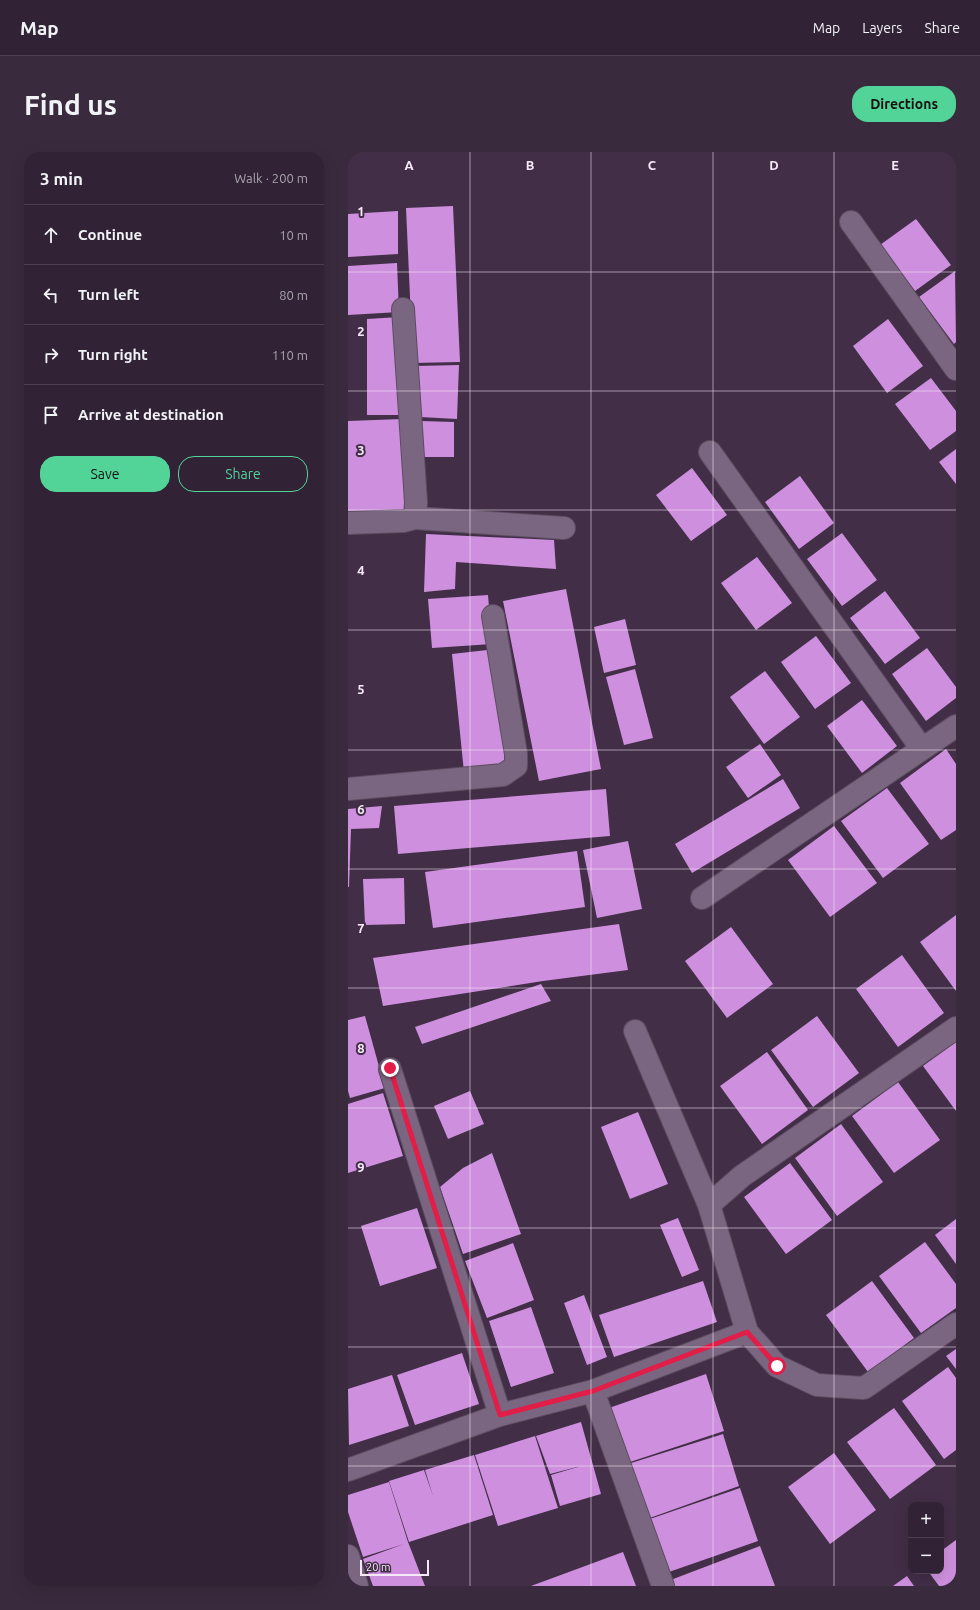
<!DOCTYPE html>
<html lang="en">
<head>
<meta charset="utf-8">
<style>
  body { margin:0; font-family:Ubuntu,sans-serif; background:#3a2a3d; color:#f1f3f6 }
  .controls { position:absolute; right:12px; bottom:12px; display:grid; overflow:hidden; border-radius:8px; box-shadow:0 4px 16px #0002 }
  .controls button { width:36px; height:36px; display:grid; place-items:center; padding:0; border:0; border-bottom:1px solid #4d3f50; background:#322235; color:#f1f3f6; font:20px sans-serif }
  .scale { position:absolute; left:12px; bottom:10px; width:69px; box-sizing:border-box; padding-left:4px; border:2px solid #f5e9f8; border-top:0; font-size:11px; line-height:14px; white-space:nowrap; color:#f5e9f8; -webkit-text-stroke:3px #422e47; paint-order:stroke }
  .stop { position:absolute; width:12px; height:12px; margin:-9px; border:3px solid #e11d48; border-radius:50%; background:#fff }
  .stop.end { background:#e11d48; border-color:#fff; box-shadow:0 1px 4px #0008 }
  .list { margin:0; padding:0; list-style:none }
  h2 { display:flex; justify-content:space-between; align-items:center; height:52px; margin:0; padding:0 16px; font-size:17px }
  h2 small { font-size:13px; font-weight:400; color:#a8a4ad }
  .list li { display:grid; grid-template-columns:26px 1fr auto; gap:12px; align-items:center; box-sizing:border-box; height:60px; padding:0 16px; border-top:1px solid #4d3f50 }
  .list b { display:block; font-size:15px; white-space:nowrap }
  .list em { font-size:13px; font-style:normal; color:#a8a4ad }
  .actions { display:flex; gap:8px; padding:12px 16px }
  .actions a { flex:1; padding:9px 0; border:1px solid #52d397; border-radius:16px; text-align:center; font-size:14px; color:#52d397 }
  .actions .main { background:#52d397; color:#111 }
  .icon { flex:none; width:22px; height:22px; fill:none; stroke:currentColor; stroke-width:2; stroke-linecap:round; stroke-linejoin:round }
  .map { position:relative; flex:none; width:608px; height:1434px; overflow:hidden; border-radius:16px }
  header { display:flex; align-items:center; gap:24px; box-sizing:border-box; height:56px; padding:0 20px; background:#322235; border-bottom:1px solid #4d3f50 }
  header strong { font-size:19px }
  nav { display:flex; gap:22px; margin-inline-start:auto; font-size:14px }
  .intro { display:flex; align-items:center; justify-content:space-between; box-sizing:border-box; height:96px; padding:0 24px }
  h1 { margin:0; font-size:28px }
  .button { padding:10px 18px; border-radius:16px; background:#52d397; color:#111; font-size:14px; font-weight:700 }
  main { display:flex; gap:24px; padding:0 24px }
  aside { flex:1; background:#322235; border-radius:16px; box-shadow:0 4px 16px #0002 }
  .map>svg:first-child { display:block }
  .building { fill:#ce90de }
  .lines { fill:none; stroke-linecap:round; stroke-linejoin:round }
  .minor-casing { stroke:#5d4d61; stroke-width:24 }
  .minor { stroke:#7b6681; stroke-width:22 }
  .route { stroke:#e11d48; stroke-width:5 }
  .grid { fill:none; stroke:#f5e9f8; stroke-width:1; stroke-opacity:0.55 }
  .grid-label { font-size:13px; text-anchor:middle; font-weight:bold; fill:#f5e9f8; stroke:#422e47; stroke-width:4; stroke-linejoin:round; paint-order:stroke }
</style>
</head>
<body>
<header>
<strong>Map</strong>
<nav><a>Map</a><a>Layers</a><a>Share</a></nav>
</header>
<div class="intro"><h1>Find us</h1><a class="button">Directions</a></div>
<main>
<aside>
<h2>3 min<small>Walk · 200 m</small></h2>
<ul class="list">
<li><svg class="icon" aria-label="ahead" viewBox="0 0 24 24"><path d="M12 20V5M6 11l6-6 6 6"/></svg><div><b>Continue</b></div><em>10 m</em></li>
<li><svg class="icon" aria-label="left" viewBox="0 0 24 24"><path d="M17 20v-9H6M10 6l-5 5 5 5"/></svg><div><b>Turn left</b></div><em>80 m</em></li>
<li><svg class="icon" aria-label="right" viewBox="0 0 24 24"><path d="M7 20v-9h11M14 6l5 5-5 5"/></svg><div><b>Turn right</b></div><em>110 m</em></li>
<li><svg class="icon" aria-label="arrive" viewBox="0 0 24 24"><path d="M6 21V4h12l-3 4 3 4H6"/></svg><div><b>Arrive at destination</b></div></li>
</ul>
<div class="actions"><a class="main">Save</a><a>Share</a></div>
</aside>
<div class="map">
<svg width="608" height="1434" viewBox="0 0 608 1434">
  <rect width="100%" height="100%" fill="#422e47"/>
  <!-- building -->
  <path class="building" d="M0 0H5L0 11Z
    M105 54 112 210 65 211 58 56Z
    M50 59V102L0 105V62Z
    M568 67 603 113 567 139 532 93Z
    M49 111 51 160 0 163V114Z
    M607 119 608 190 606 192 571 145Z
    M51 165 53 263H19V167Z
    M540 167 575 214 539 241 505 194Z
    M111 213 109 267 72 265 66 214Z
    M583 226 608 259V279L582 298 547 252Z
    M54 267 57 360 0 362V269Z
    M73 269 106 270V305H76Z
    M608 297V332L591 310Z
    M344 316 379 363 343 389 308 343Z
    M452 324 486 371 451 397 417 350Z
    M494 381 529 428 494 454 459 407Z
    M78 382 206 388 208 417 108 410 107 437 76 440Z
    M409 405 444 451 408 478 373 431Z
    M218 437 253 617 191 629 155 449Z
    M537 439 572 486 537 512 502 466Z
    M140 443 144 492 84 496 80 447Z
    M277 467 288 513 256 521 246 475Z
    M468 484 503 531 467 557 433 510Z
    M579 496 608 535V546L578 569 544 522Z
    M148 497 161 625 117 630 104 502Z
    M287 517 305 586 276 593 258 525Z
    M417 519 452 565 416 592 382 545Z
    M514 548 549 594 514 621 479 574Z
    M412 592 433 623 400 646 378 615Z
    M598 597 608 612V678L593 688 552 631Z
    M435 627 452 656 344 721 327 692Z
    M539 636 581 692 535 726 493 669Z
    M258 637 262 684 50 702 46 654Z
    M34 654 31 676 3 677 1 735H0V657Z
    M486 674 529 731 482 765 440 708Z
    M280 689 294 757 249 766 235 698Z
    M229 699 237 755 85 776 77 720Z
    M56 726 57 772 17 773 15 727Z
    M608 763V839L572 790Z
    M271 772 280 818 195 829 35 854 25 806Z
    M383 775 425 832 379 866 337 809Z
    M554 803 596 861 550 895 508 837Z
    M193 832 203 849 74 892 67 875Z
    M17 864 37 936 2 946 0 939V868Z
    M469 864 511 921 465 955 423 898Z
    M608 890V959L575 914Z
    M419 900 460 958 414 992 372 934Z
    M550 930 592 988 546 1021 504 964Z
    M122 939 136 972 100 987 86 954Z
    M35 941 55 1004 0 1021V952Z
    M290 960 320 1032 282 1047 253 975Z
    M493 972 535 1030 489 1064 447 1006Z
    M144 1001 173 1082 115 1102 92 1035 115 1016Z
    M442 1011 484 1068 438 1102 396 1045Z
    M69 1056 89 1116 32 1134 13 1074Z
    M330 1066 351 1118 334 1125 312 1073Z
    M608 1067V1112L587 1083Z
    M577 1090 608 1132V1156L573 1181 531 1124Z
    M165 1091 186 1148 139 1166 117 1109Z
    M355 1129 369 1170 266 1205 251 1163Z
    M524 1129 566 1186 520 1220 478 1163Z
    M236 1143 259 1205 239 1213 216 1151Z
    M183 1155 206 1221 163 1235 141 1169Z
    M608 1197V1217L598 1204Z
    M114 1201 131 1252 67 1273 49 1223Z
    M600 1215 608 1226V1298L596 1307 554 1249Z
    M358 1222 376 1279 279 1311 261 1256Z
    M44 1223 61 1274 1 1293 0 1237Z
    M546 1256 588 1313 542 1347 499 1290Z
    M233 1270 253 1342 212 1354 203 1323 233 1314 202 1322 188 1284Z
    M375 1282 391 1334 299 1367 280 1312Z
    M187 1284 210 1356 150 1374 127 1303Z
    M486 1301 528 1358 482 1392 440 1335Z
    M126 1303 145 1363 61 1390 41 1329 76 1318 85 1344 77 1318Z
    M41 1330 60 1390 77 1434H25L15 1407 56 1392 15 1405 0 1360V1343Z
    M392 1336 410 1389 318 1421 299 1368Z
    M608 1388V1434H591L580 1419H593V1399Z
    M412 1394 427 1434H322L320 1429Z
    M275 1400 288 1434H183Z
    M559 1424 566 1434H545Z"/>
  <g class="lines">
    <!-- minor casing -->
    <g class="minor-casing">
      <path id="minor" d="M503 70 608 217
        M362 300 574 597
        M67 366 216 376
        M0 371 56 369 67 366 68 350 55 157
        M0 637 155 623 168 614V602L145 464
        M354 746 608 574
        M287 879 361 1053 399 1180 429 1214 469 1233 516 1236 608 1172
        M42 917 152 1263
        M361 1053 394 1024 608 876
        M245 1239 315 1434
        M0 1318 152 1263 245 1239 399 1180
        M0 1404 9 1434"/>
    </g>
    <!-- minor -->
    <use href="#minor" class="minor"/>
  </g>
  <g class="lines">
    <!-- route -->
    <path class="route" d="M42 916 152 1263 245 1239 399 1180 429 1214"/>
  </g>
  <!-- grid -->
  <path class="grid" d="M122 0V1434M243 0V1434M365 0V1434M486 0V1434M0 120H608M0 239H608M0 358H608M0 478H608M0 598H608M0 717H608M0 836H608M0 956H608M0 1076H608M0 1195H608M0 1314H608"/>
  <g class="grid-label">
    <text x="61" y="18">A</text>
    <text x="182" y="18">B</text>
    <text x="304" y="18">C</text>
    <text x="426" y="18">D</text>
    <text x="547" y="18">E</text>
    <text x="13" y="64">1</text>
    <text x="13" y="184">2</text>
    <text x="13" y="303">3</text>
    <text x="13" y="423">4</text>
    <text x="13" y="542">5</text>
    <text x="13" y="662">6</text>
    <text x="13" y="781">7</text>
    <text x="13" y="901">8</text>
    <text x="13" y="1020">9</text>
  </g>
</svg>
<div class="controls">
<button>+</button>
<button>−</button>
</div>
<div class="scale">20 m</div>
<div class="stop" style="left:429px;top:1214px"></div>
<div class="stop end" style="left:42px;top:916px"></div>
</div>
</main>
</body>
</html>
